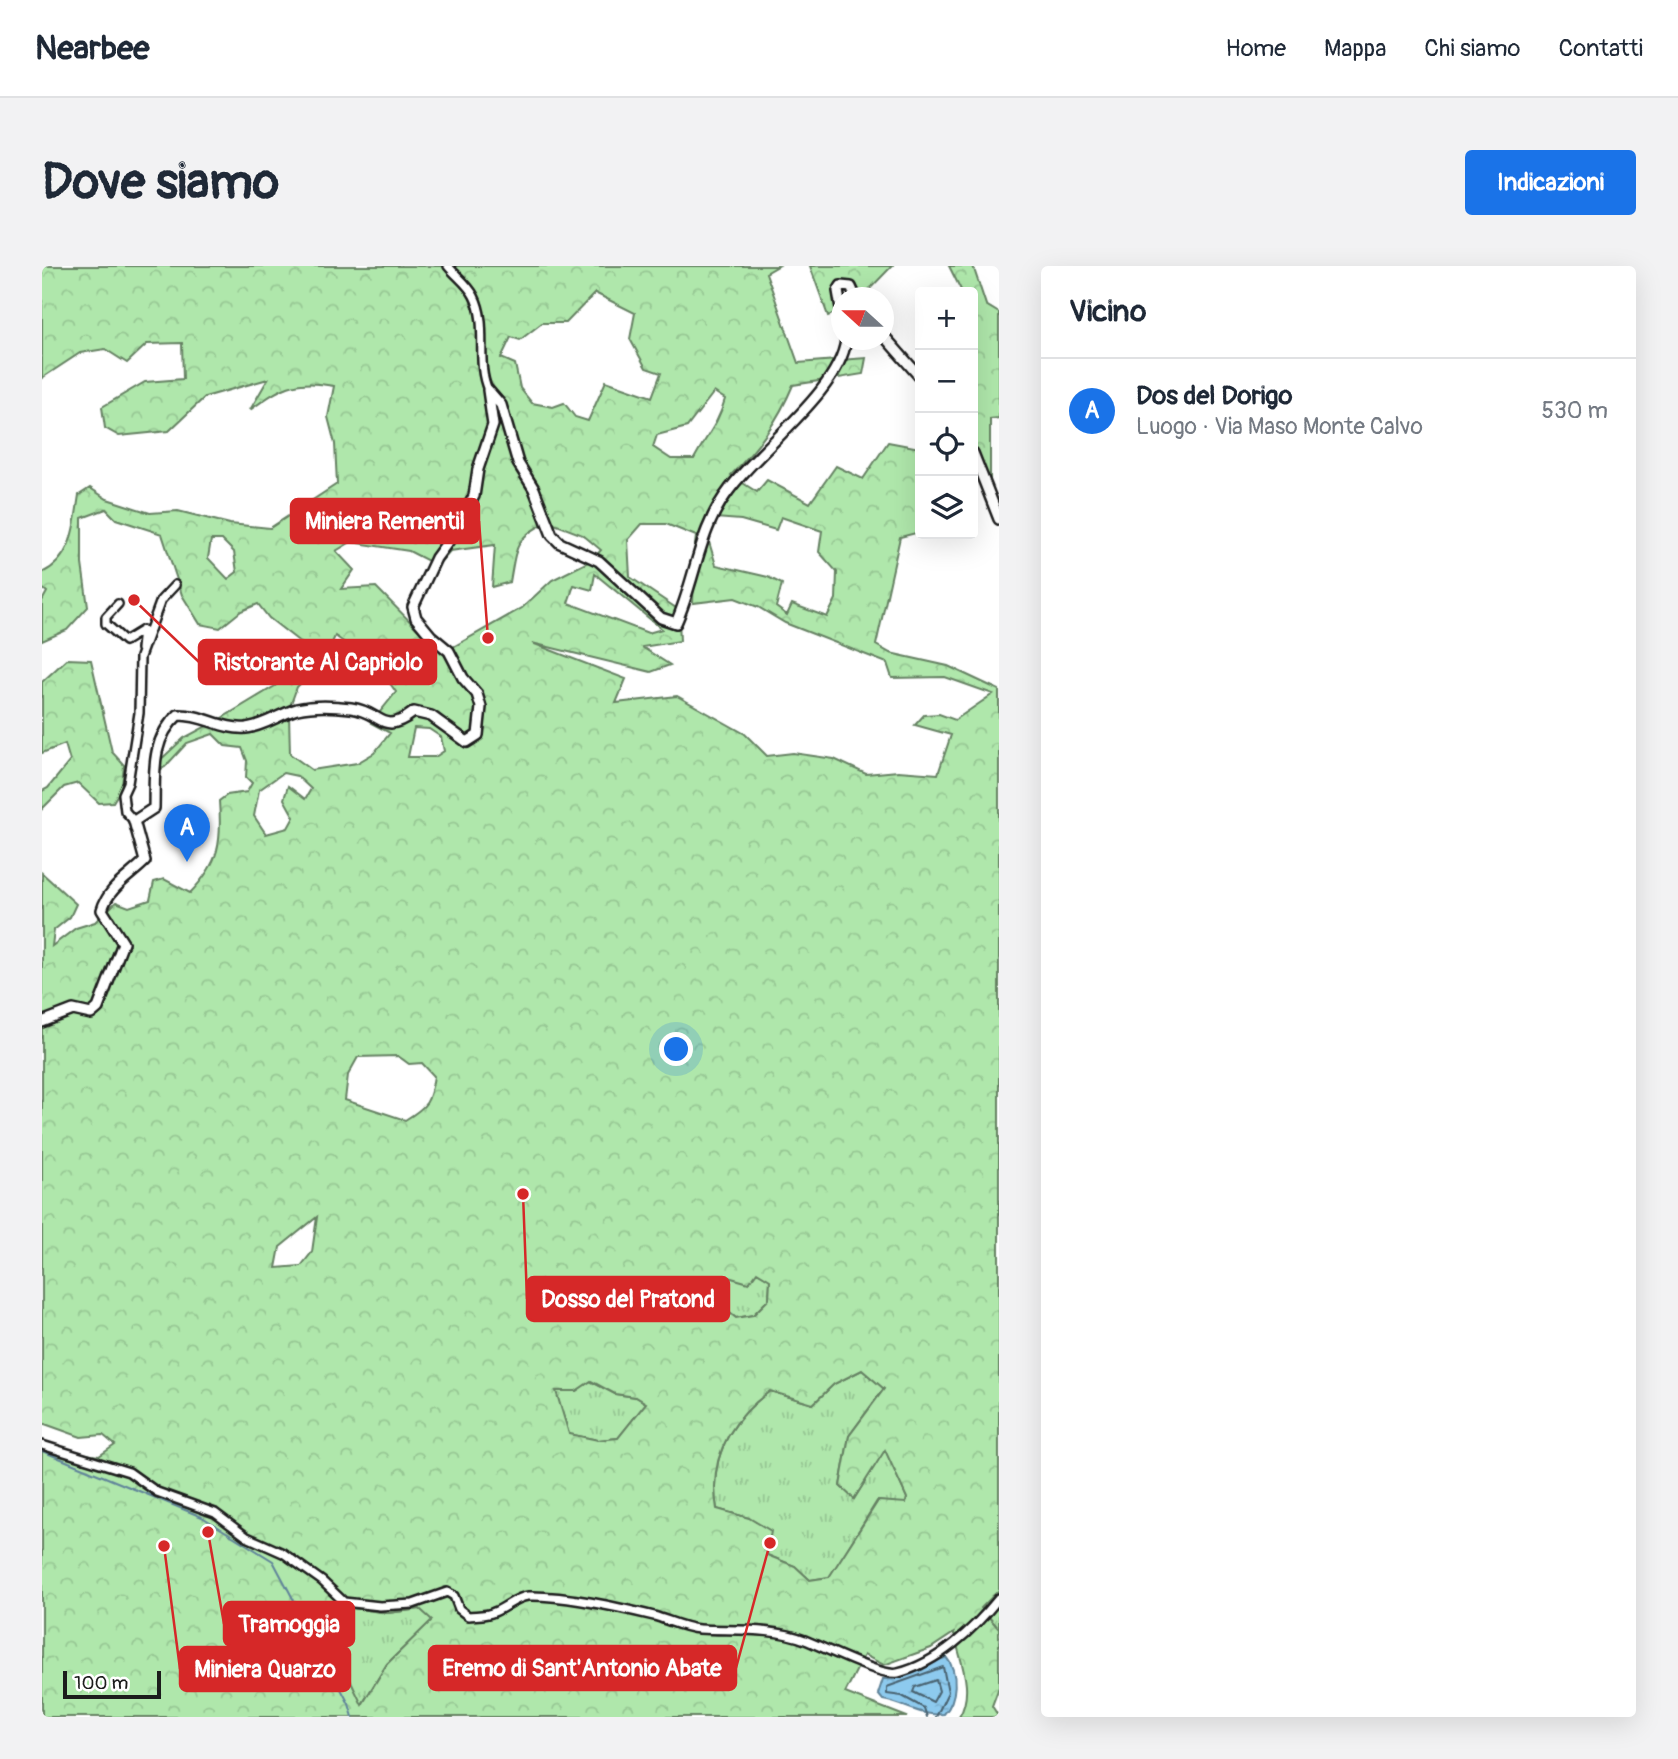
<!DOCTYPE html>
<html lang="it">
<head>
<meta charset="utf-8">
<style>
  body { margin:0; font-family:Pangolin,sans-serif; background:#f2f2f3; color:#1f2937 }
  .controls { position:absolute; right:21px; top:21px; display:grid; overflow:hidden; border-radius:7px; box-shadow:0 7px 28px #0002 }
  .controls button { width:63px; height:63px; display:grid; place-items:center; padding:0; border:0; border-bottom:2px solid #e0e1e3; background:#fff; color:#1f2937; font:35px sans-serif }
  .compass { position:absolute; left:789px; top:21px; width:63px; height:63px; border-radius:50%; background:#fff; box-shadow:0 7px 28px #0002; rotate:291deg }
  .scale { position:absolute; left:21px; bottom:18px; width:98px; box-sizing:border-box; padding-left:7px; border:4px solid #1c1c1c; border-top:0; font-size:19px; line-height:24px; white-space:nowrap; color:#1c1c1c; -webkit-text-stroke:5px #fff; paint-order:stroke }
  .you { position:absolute; left:635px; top:784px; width:24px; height:24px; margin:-18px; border:5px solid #fff; border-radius:50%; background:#1a73e8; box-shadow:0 0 0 10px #1a73e833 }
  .badge { display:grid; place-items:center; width:46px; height:46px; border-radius:50%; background:#1a73e8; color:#fff; font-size:23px; font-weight:700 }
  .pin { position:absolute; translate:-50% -58px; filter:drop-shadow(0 2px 4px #0008) }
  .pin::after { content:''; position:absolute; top:37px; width:24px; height:21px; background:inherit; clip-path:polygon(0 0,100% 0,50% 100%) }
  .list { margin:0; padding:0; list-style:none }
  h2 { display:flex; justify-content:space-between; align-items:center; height:91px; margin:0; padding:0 28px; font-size:30px }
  h2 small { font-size:23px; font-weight:400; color:#747a83 }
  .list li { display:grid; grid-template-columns:46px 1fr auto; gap:21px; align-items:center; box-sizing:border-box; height:105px; padding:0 28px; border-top:2px solid #e0e1e3 }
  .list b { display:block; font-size:26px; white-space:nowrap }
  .list p { margin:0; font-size:23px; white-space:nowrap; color:#747a83 }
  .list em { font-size:23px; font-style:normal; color:#747a83 }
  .icon { flex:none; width:38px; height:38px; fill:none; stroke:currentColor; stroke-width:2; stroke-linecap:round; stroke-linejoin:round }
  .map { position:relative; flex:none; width:957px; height:1451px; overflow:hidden; border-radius:7px }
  header { display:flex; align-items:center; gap:42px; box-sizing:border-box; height:98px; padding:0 35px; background:#fff; border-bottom:2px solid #e0e1e3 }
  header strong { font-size:33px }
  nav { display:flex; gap:38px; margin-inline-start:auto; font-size:24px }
  .intro { display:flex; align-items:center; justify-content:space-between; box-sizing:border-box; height:168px; padding:0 42px }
  h1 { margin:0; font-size:49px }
  .button { padding:18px 32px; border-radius:7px; background:#1a73e8; color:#fff; font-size:24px; font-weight:700 }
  main { display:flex; gap:42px; padding:0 42px }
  aside { flex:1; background:#fff; border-radius:7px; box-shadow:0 7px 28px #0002 }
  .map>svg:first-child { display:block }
  .grass { fill:url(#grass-tufts); stroke:#668264; stroke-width:2 }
  .forest { fill:url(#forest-crowns); stroke:#668264; stroke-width:2; fill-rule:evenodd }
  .water { fill:url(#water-ripples); stroke:#60849a; stroke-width:2 }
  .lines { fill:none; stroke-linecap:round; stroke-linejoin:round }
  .shore { stroke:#496270; stroke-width:2 }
  .stream { stroke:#60849a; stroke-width:2 }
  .minor-casing { stroke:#1c1c1c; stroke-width:12 }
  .tertiary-casing { stroke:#1c1c1c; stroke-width:14 }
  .minor { stroke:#fff; stroke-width:7 }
  .tertiary { stroke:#fff; stroke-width:9 }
  .leader { fill:none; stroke:#d62828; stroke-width:2.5 }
  .callout-dot { fill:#d62828; stroke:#fff; stroke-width:2.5 }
  .callout { fill:#d62828; stroke:#d62828; stroke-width:2.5 }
  .callout-label { font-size:23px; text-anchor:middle; font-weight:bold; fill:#fff }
</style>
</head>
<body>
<header>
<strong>Nearbee</strong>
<nav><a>Home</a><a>Mappa</a><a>Chi siamo</a><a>Contatti</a></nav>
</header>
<div class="intro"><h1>Dove siamo</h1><a class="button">Indicazioni</a></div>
<main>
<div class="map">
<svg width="957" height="1451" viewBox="0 0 957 1451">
  <defs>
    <pattern id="grass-tufts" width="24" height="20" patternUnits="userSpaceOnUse" patternTransform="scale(1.75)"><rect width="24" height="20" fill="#afe7ab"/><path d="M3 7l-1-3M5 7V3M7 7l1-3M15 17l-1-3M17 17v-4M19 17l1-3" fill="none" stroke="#96c693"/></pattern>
    <pattern id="forest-crowns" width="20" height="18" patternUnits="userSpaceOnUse" patternTransform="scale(1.75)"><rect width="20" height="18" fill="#afe7ab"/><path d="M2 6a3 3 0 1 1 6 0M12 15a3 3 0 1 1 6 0" fill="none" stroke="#96c693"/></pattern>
    <pattern id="water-ripples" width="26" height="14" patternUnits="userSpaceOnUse" patternTransform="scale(1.75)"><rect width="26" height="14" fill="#8dcaee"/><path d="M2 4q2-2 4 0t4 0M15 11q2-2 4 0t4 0" fill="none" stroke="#79adcc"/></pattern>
  </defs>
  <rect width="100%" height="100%" fill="#fff"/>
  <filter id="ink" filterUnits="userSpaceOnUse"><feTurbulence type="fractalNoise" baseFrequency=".0143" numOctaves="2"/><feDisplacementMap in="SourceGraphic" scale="14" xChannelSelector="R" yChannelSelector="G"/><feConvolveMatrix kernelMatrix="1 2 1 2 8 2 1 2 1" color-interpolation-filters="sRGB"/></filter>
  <g filter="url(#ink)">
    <!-- grass -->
    <path class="grass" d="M715 1006 728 1013 727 1033 711 1049 694 1052 674 1036 686 1010Z
      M820 1104 842 1122 807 1170 798 1220 812 1233 843 1183 865 1232 864 1238 835 1235 788 1311 768 1314 753 1300 725 1289 707 1252 675 1243C666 1192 688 1155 728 1125L771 1138 792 1118Z
      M548 1115 573 1128 594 1131 604 1137 576 1172 556 1174 527 1168 513 1124 534 1125Z
      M957 1324V1363L939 1342Z
      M289 1339 346 1347 378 1343 391 1354 345 1398 319 1440 273 1341Z"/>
    <!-- forest -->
    <path class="forest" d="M0 0H736L724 7 756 97 796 94 783 114 751 119C736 155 716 182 689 209L694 213 651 298 654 270 624 258H600L586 274 588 311 637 344V349L628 356 552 292 559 284 541 269 507 256 476 197 465 153 446 122 450 159 431 230 390 297 367 285 309 276 294 285 312 304 299 323 334 321 393 381 398 380C419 408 450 438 430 474L371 445 350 459 334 451 354 426C338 401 316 386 293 370L284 391 255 421 247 443 206 461 175 455 233 420 268 384 227 352 216 338 199 345 178 362 158 358 140 329 120 268 74 253 64 243 40 252V298L46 341 25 364 0 375V335L5 326 0 322V307C31 292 32 260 37 229L48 222 65 233 108 247 136 245 188 258 228 262 295 218 293 178 286 151 292 120C253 112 238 122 208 144L226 113 163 131 127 165 77 170 63 162 60 141 103 116 141 113 140 77 105 78 85 97 63 83 38 87 0 112ZM553 27 593 47 588 73 604 102 619 107 610 131 564 115 546 155 533 151 522 137 511 141 490 137 478 122 473 98 459 92 469 71 478 74 500 57H524ZM672 126 683 133C676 159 664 170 652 193H629L611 181 615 169 645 161ZM169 274H180L192 286 195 306 186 313 166 292Z
      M768 0H850L820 31H815L799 19 798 45 786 50Z
      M907 0H931L944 39 957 47V152L948 153V226L931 185V26H920Z
      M824 92 821 108 785 114 798 94Z
      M447 127 458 140 504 257C472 271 474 284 468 316L450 321 453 279 408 285 395 300 392 298 424 249 452 159Z
      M846 176 878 182V266L858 271 834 379 848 387 906 400 957 424V1324L939 1342 957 1363V1421L950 1440 957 1451H917C933 1425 918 1395 912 1367L889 1382 842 1399 822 1389 803 1427 865 1451H0V1182L57 1190 73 1179 61 1169 39 1171 0 1157V757L31 745 49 749 56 743 82 677 63 647 74 636 87 641 108 634 112 616 122 613 148 627C178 596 180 576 177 535L185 529 205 526 210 517 204 511 205 495 200 482 183 480 171 468 145 477 123 501 112 507 114 498 142 472 172 456 206 463 247 448 248 488 270 504 315 497 332 487 348 467 329 457 333 452 350 461 372 447C394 451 416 478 431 476L437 470 440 440 436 427 422 412 408 384 411 381 480 342 510 314 550 294 572 308 618 352 627 358H635L637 354 638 375 600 381 628 399 609 406 490 377 584 413 574 437 635 430 703 468 725 490 751 487 792 493 824 508 856 505 896 508 909 469 873 459 882 449 897 448 913 454 951 428 903 411 850 412 845 397 743 357 716 341 693 332 651 337C651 290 667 250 696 214L715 226 725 214 768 237 794 200 821 213ZM739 251 780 265 777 286 795 306 794 333 785 351 750 338 745 349 734 341 740 318 726 311 674 299 667 276 673 252 699 254 734 264ZM553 308 620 363 606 367 526 337 532 319 550 324ZM372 462 387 463 399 471 402 485 393 491H366ZM241 507 255 510 269 523 263 533 246 520 242 533 252 551 246 562 224 568 212 550 217 524ZM356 790 367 798 380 797 392 810C388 836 386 840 363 854L303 834 306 809 316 791ZM275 951 270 986 259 1000 234 1002 238 981ZM715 1006 728 1014 727 1033 711 1049 694 1052 674 1036 686 1011 707 1017ZM820 1104 842 1123 807 1170 798 1220 812 1233 843 1184 865 1232 864 1237 836 1235 787 1311 768 1314 753 1300 725 1289 729 1265 707 1252 675 1243C666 1193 688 1154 728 1125L771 1138 792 1118ZM549 1115 573 1128 594 1131 604 1137 576 1172 556 1174 527 1168 514 1125H534ZM289 1339 346 1347 378 1343 390 1354 345 1398 320 1439 273 1341Z
      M25 393 49 394 70 486 82 499 80 521 71 536 57 537 36 517 22 521 0 543V525L6 522 28 495 23 478 0 487V416Z
      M0 607 34 638 28 651 12 664 10 680 34 662 53 656 61 648 79 677 49 747 31 743 0 754Z"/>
    <!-- water -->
    <path class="water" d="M904 1391C917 1406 915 1434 902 1448 879 1451 864 1438 841 1434L836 1428 841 1413H851Z"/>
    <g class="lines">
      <!-- shore -->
      <path class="shore" d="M894 1414 897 1425 891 1436 871 1426 873 1421Z
        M885 1451 882 1442 860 1430 845 1428V1421L901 1401 906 1426 894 1451"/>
      <!-- stream -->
      <path class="stream" d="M0 1185 160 1251 231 1295 307 1438 311 1451"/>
      <!-- minor casing -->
      <g class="minor-casing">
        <path id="minor" d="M406 0C414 10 426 18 432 30 447 59 433 95 446 124
          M76 338 64 351V358L83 375 101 364 99 383
          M92 555 83 545 81 528 86 517 97 447 98 391 119 334 133 319
          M0 1179 87 1206 115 1226 173 1247 205 1271 241 1287 280 1315 302 1336 338 1340 371 1338 405 1326 412 1330 417 1343 426 1350C435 1349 445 1350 452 1346 463 1342 474 1331 486 1330 523 1329 575 1341 612 1350 626 1354 642 1362 657 1363 691 1365 730 1361 763 1374 781 1381 840 1411 856 1407 896 1397 932 1363 957 1332"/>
      </g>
      <!-- tertiary casing -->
      <g class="tertiary-casing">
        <path id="tertiary" d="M800 48 796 25 799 20 809 21 814 32
          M842 70 878 111
          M446 124 459 139 476 197 492 223 510 269 518 277 557 295 619 352 634 357C654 313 656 264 687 224 717 183 798 124 804 74
          M931 187 957 253
          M0 756 31 744 49 748 56 742 81 677 60 644C66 622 87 611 103 595L92 555 112 542C113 508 108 474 136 449 160 448 181 464 204 462 222 460 238 448 255 443 272 439 293 440 309 442 341 446 339 471 372 446L389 450 425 476 436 469 439 441 435 428 421 412 407 385 389 370 374 352 371 341 394 292 413 266 432 230 436 203 451 159 446 124"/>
      </g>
      <!-- minor -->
      <use href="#minor" class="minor"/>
      <!-- tertiary -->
      <use href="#tertiary" class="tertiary"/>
    </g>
  </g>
  <!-- callouts -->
  <path class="leader" d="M446 372L437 255M92 334L157 396M481 928L485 1033M166 1266L182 1358M728 1277L694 1402M122 1280L138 1403"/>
  <g class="callout-dot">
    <circle cx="446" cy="372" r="7"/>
    <circle cx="92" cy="334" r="7"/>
    <circle cx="481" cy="928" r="7"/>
    <circle cx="166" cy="1266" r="7"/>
    <circle cx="728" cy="1277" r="7"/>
    <circle cx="122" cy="1280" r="7"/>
  </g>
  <g class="callout">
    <rect x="249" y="233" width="188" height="44" rx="7"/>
    <rect x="157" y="374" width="237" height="44" rx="7"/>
    <rect x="485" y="1011" width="202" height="44" rx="7"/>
    <rect x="182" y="1336" width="130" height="44" rx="7"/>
    <rect x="387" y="1380" width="307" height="44" rx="7"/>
    <rect x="138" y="1381" width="170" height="44" rx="7"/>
  </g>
  <g class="callout-label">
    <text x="343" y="263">Miniera Rementil</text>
    <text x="276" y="404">Ristorante Al Capriolo</text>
    <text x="586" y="1041">Dosso del Pratond</text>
    <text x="247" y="1366">Tramoggia</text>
    <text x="540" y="1410">Eremo di Sant'Antonio Abate</text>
    <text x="223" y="1411">Miniera Quarzo</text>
  </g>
</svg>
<div class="controls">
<button>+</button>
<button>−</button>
<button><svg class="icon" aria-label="locate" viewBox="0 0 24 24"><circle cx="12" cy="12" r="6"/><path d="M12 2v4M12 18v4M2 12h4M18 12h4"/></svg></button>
<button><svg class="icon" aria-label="layers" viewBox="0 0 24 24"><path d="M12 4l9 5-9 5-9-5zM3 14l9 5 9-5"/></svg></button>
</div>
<svg class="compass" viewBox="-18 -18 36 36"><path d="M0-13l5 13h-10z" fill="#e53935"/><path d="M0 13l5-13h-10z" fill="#747a83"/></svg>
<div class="scale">100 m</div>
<div class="you"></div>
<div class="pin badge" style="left:145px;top:596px">A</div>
</div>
<aside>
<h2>Vicino<small></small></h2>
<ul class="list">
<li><span class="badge">A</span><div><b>Dos del Dorigo</b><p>Luogo · Via Maso Monte Calvo</p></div><em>530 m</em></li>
</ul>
</aside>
</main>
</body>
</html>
